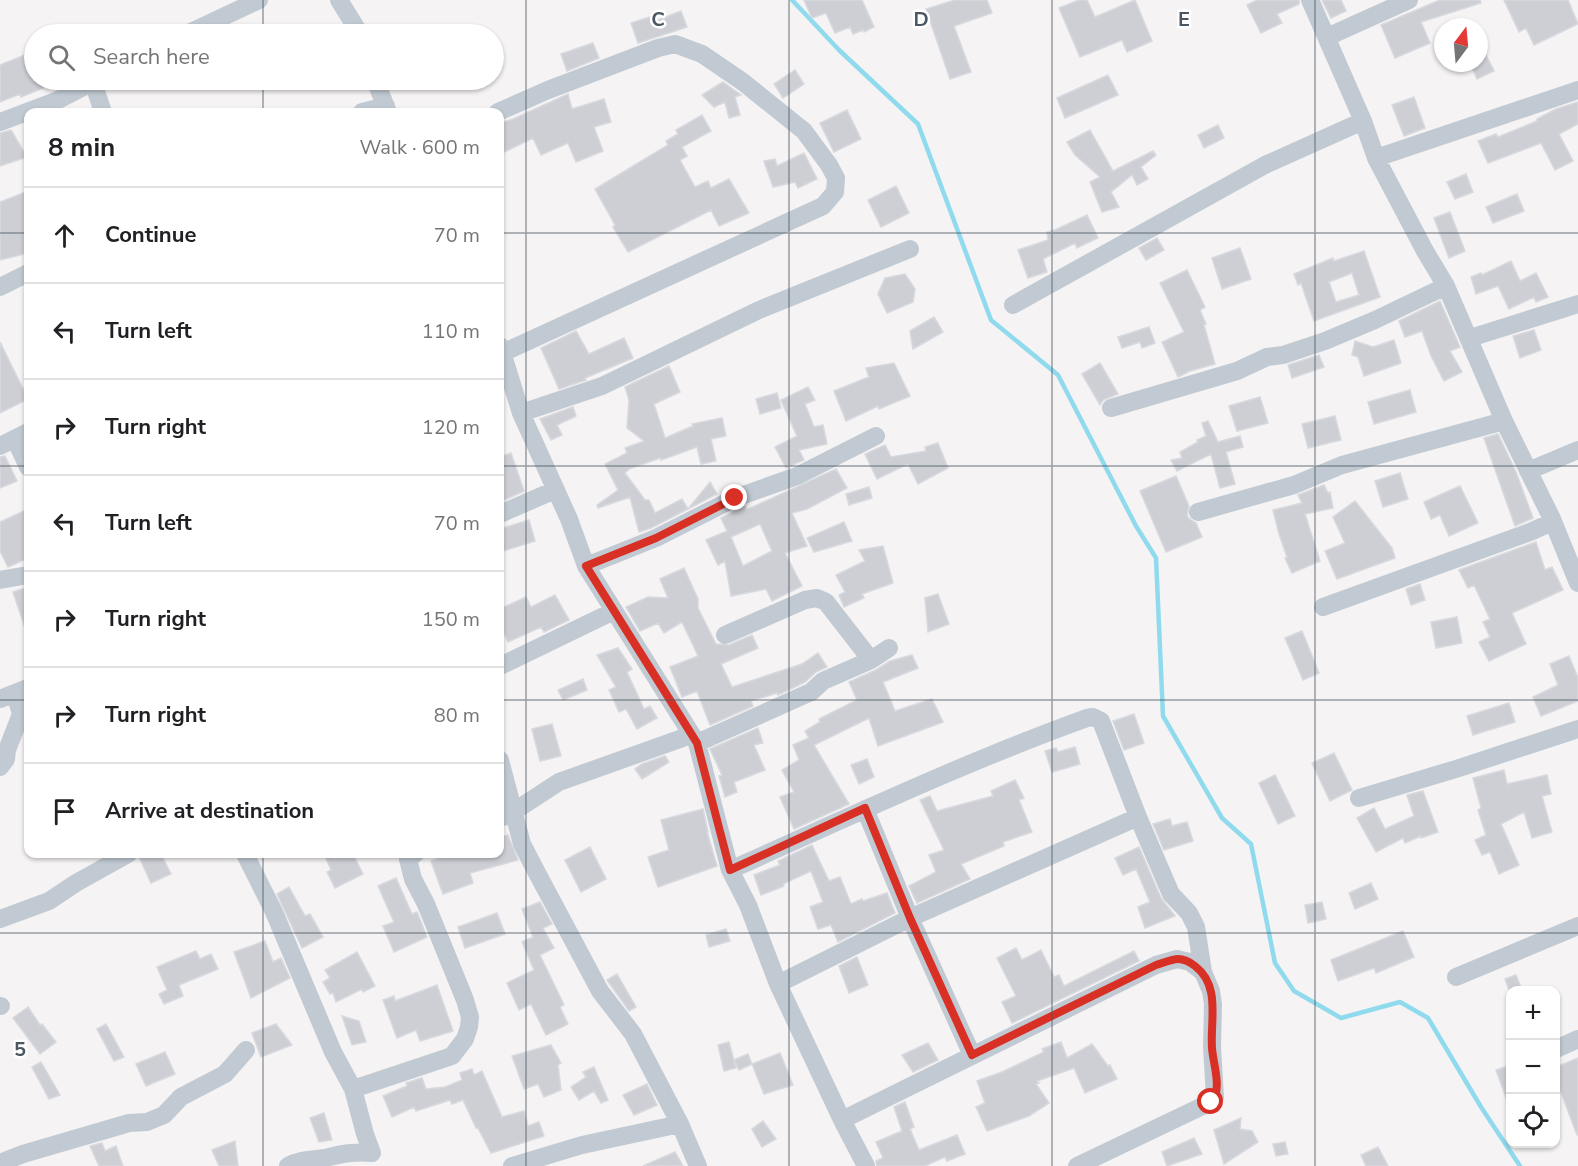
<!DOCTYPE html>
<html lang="en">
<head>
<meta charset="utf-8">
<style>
  body { margin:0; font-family:"Nunito Sans",sans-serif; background:#f6f6f6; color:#202124 }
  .controls { position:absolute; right:18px; bottom:18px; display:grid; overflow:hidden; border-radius:12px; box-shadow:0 2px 4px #0004 }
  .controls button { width:54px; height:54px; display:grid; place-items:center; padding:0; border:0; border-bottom:2px solid #e0e0e0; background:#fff; color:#202124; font:30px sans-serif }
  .compass { position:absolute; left:1434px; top:18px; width:54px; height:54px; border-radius:50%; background:#fff; box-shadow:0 2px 4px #0004; rotate:16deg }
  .stop { position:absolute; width:18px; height:18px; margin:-14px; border:4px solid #d93025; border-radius:50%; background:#fff }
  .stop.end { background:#d93025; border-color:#fff; box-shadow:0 2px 6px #0008 }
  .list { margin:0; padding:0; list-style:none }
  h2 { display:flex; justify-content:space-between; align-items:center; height:78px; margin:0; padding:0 24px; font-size:26px }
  h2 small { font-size:20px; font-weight:400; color:#757577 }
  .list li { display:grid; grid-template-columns:39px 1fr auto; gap:18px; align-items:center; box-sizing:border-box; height:96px; padding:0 24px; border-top:2px solid #e0e0e0 }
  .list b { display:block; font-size:22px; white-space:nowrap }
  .list em { font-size:20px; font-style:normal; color:#757577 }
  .icon { flex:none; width:33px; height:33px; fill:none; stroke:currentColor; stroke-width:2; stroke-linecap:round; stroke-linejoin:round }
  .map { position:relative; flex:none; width:1578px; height:1166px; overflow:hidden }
  .search { position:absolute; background:#fff; box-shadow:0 2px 4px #0004; left:24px; top:24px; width:480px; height:66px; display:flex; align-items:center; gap:15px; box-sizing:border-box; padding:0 21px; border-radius:33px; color:#757577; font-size:22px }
  .panel { position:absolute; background:#fff; box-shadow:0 2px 4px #0004; left:24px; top:108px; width:480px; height:750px; border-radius:12px }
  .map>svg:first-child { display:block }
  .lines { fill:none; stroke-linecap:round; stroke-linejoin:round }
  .stream { stroke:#90daee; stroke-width:4.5 }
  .building { fill:#cdcfd5; stroke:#d7d9de; stroke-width:1.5; fill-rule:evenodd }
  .minor { stroke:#c1cad2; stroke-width:18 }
  .route { stroke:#d93025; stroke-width:8 }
  .grid { fill:none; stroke:#4a5661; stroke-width:1.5; stroke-opacity:0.55 }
  .grid-label { font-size:20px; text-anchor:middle; font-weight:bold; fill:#4a5661; stroke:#fff; stroke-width:5; stroke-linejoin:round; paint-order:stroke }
</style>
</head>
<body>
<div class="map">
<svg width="1578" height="1166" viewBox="0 0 1578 1166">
  <rect width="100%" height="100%" fill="#f5f3f3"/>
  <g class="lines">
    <!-- stream -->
    <path class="stream" d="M792 0 839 50 918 124 991 320 1058 375 1136 526 1156 558 1163 716 1222 818 1251 844 1275 963 1294 991 1341 1018 1400 1002 1428 1018 1481 1107 1520 1166"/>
  </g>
  <!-- building -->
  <path class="building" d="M804 0H862L874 27 864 32 863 30 853 34 850 27 835 33 826 13 812 18Z
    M955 0H987L992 13 954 26 971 72 950 79 926 9Z
    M1079 0H1087L1095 17 1135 0 1152 41 1127 52 1122 40 1080 57 1059 8Z
    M1257 0H1299V4L1277 14 1282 23 1261 33 1247 5Z
    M1322 0H1341L1346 11 1331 18Z
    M1440 0H1480L1481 3 1421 22 1430 43 1395 58 1381 25Z
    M1504 0H1568L1578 24 1534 45 1526 28 1519 32Z
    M681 11 687 27 638 43 631 23 656 15 658 20Z
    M1479 41 1494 71 1477 79 1470 63H1479Z
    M593 43 599 58 567 71 561 54Z
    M34 51V80H63L21 97 20 94 0 102V65Z
    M795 70 804 84 783 98 774 84Z
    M1108 75 1118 95 1065 118 1057 98Z
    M723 82 741 95 735 97 740 115 729 118 725 102 714 107 702 95Z
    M568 94 572 109 604 99 611 122 594 127 603 151 576 162 568 143 541 155 533 138 500 154V123L513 119Z
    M1414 97 1425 128 1404 136 1392 105Z
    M1578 102V124L1559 134 1573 161 1555 170 1541 143 1488 163 1478 141 1496 134 1498 137 1537 121V119L1556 109Z
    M847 110 861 139 834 152 820 123Z
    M702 115 711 131 682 147 687 156 680 160 695 187 708 181 711 188 729 179 749 213 719 226 711 210 628 252 613 227 615 225 595 189 668 145 666 141 678 134 676 130Z
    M1218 125 1224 138 1204 148 1198 135Z
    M11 130 27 157 0 166V133Z
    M1090 130 1113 171 1153 151 1156 155 1141 167 1148 179 1137 185 1132 175 1111 192 1119 207 1102 212 1090 182 1100 177 1075 155 1067 142Z
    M804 153 817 179 798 188 795 182 773 187 764 161 775 159 777 166Z
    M1466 174 1473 192 1455 199 1447 182Z
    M896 186 909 213 881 227 868 200Z
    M28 191V253L0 260V202Z
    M1517 194 1524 211 1493 223 1486 207Z
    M1450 212 1465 251 1449 258 1434 218Z
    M1087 215 1098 238 1077 248 1075 243 1043 259 1047 272 1028 278 1018 250 1048 240 1047 232 1055 230Z
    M1157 238 1164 250 1146 260 1139 248Z
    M1240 248 1251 279 1222 289 1212 258Z
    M1364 251 1380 297 1314 321 1301 283 1298 285 1294 274 1333 258 1334 261ZM1352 273 1359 295 1336 302 1329 282Z
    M1511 261 1520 281 1536 273 1548 297 1536 302 1534 297 1509 309 1498 286 1476 294 1471 277 1481 273 1482 275Z
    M1187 270 1205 307 1200 310 1206 324 1204 325 1215 364 1190 371 1178 377 1162 342 1184 332 1160 283Z
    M905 274 915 289 913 302 887 313 878 294 885 278Z
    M1440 301 1460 347 1450 351 1462 372 1444 381 1431 356 1422 331 1405 337 1399 321Z
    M934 317 943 332 913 349 910 331Z
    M1149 327 1155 343 1142 348 1140 342 1122 348 1118 337Z
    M1534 330 1541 350 1520 358 1513 336Z
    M576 331 589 354 624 338 633 358 585 378 586 380 559 389 541 348Z
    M1394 340 1401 363 1364 376 1358 357 1352 355 1355 341 1373 347Z
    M0 342 28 399 0 413Z
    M1319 355 1324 367 1292 378 1288 365Z
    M894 363 910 396 879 409 878 406 846 421 834 391 869 377 866 368Z
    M1100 363 1118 394 1103 400 1100 405 1082 374Z
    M669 366 680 392 654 404 665 438 693 426 692 424 722 418 726 436 711 439 716 461 701 464 697 447 661 460 660 458 629 469 625 473 645 500H649L655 513 682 499 688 509 710 482 717 494 651 528 639 532 630 497 598 508 597 505 618 490 605 464 627 453 625 448 644 441 627 428 629 400 625 387Z
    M808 387 815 400 805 404 814 427 823 425 827 444 799 450 804 460 786 468 775 447 797 436 781 400Z
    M1410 390 1416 412 1374 424 1368 402Z
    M777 393 781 408 760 414 756 399Z
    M1260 397 1268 423 1237 431 1229 406Z
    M573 407 576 416 557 425 562 435 551 440 540 419Z
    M1335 416 1341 440 1308 448 1302 424Z
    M1208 421 1218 442 1240 436 1243 447 1226 452 1235 484 1220 488 1211 454 1177 471 1171 460 1182 458 1180 452 1198 442 1197 440 1206 436 1202 423Z
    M1498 434 1516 472 1533 518 1515 526 1484 438Z
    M938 443 948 468 918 484 908 464 877 479 865 454 885 445 891 457 926 451 925 447Z
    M511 453 524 491 500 502V457Z
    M5 456 17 481 0 488V457Z
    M836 469 847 488 807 509 792 513 807 546 785 553 802 586 772 601 766 589 731 596 725 561 718 565 706 540 727 531 721 518 745 506 746 510ZM760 524 772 551 743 566 731 537Z
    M1400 473 1408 499 1383 507 1375 481Z
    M1176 476 1189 506 1187 516 1191 520 1196 523 1202 537 1166 552 1140 491Z
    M1324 485 1328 493 1330 492 1333 508 1305 514 1320 561 1292 573 1285 558 1287 557 1279 534 1273 510 1302 503 1298 495Z
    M1460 486 1478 523 1449 536 1440 515 1431 519 1424 502Z
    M869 487 872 498 849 505 846 494Z
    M1355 501 1392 548 1395 558 1337 579 1325 551 1345 543 1333 517Z
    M28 509V558L8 567 0 551V522Z
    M529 520 535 541 500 552V529Z
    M844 522 852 541 814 552 807 538Z
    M1536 542 1545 570 1552 567 1563 590 1512 613 1526 644 1489 661 1479 642 1490 637 1483 622 1490 619 1474 585 1468 588 1459 570Z
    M883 546 893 583 862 594 864 598 844 607 839 595 845 592 836 575 865 561 859 550Z
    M684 568 698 599V608L716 644 729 645 752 635 758 648 721 664 732 687 802 664 818 653 827 667 816 672 805 682 778 695 777 693 751 701 753 706 710 725 697 691 682 697 670 667 698 656 682 622 664 633 658 623 640 631 626 607 648 597 668 598 660 579Z
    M1420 584 1425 600 1411 605 1406 589Z
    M28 587V631H26L13 592Z
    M938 594 949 624 928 632 925 598Z
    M555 595 569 620 544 632 541 627 508 642 500 624V609L526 597 531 607Z
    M1457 617 1462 643 1436 648 1431 622Z
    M1302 631 1319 673 1303 680 1285 638Z
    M618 648 632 669 627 672 644 709 650 706 657 718 637 729 626 709 619 712 609 690 616 687 597 655Z
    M912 655 918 668 883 682 895 711 932 699 943 722 878 746 869 718 814 745 849 804 794 829 780 797 794 792 782 770 799 760 793 745 809 738 805 731 820 722 819 719 857 700 849 682 876 670 890 661Z
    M1569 656 1578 678V701L1541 716 1533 697 1558 685 1550 664Z
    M583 679 587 690 563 700 558 690Z
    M1509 703 1515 722 1473 735 1467 716Z
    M1134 714 1144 743 1124 750 1113 721Z
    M552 724 561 756 540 761 532 729Z
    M758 728 763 743 754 745 765 770 734 782 737 792 725 797 719 776 722 775 710 749Z
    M1075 747 1080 764 1052 772 1045 751 1056 748 1058 752Z
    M1334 753 1352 790 1330 801 1312 763Z
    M665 756 669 762 642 779 635 769 642 764Z
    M867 759 874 777 859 784 851 765Z
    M1504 770 1507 784 1547 775 1551 794 1542 796 1552 832 1532 838 1524 812 1501 824 1519 865 1499 874 1490 852 1482 855 1475 840 1486 835 1478 810 1481 808 1473 778Z
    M1275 775 1295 816 1278 824 1259 783Z
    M1015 780 1024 798 1019 800 1032 832 1003 842 1004 846 961 864 970 879 917 903 909 886 936 872 929 855 944 850 920 800 930 796 937 811 993 796 991 791Z
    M1423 791 1438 832 1421 838V836L1405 843 1403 838 1376 852 1357 818 1374 808 1385 829 1414 816 1407 795Z
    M703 809 708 832H707L717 866 658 887 648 857 669 850 661 820Z
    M1170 819 1172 826 1187 822 1193 841 1164 850 1153 824Z
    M508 835 518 860 470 873 473 883 443 894 431 861 452 854H500V837Z
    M812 845 829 881 840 877 851 904 862 899 863 901 887 893 895 913 838 942 831 925 818 929 810 907 823 902 811 871 783 884 784 886 761 895 754 875 780 865 778 861Z
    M590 847 606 879 581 892 565 860Z
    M1139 847 1161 898 1175 916 1145 928 1138 907 1150 902 1136 869 1123 875 1115 858Z
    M139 854H161L171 874 151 883 139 857Z
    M324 854H353L363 874 335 888 327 872 331 870Z
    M396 878 412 914 417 912 427 937 394 952 383 926 394 922 378 886Z
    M1371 883 1378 899 1355 909 1349 893Z
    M289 887 305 916 310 914 323 937 302 948 277 894Z
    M540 902 552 924 543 928 554 948 540 955 564 1005 560 1007 568 1024 546 1035 531 1004 519 1010 507 983 534 970 522 942 533 937 522 909Z
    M1322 902 1326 919 1308 923 1305 905Z
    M497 913 505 934 465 948 458 927Z
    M726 929 730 941 709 947 706 935Z
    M1403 931 1414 957 1376 973 1374 968 1338 981 1331 960Z
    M265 941 273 962 281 958 290 978 251 998 234 952Z
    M1016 948 1022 960 1041 950 1054 977 1059 975 1064 986 1134 951 1139 961 1012 1023 1002 1002 1016 996 997 958Z
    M196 951 200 959 211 954 218 969 179 985 183 996 164 1004 159 994 167 990 157 967Z
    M357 952 375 986 363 992 362 989 336 1002 333 993 330 994 323 982 330 978 325 970Z
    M857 957 868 985 849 993 839 966Z
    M617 974 636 1007 629 1011 607 980Z
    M1516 975 1522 990H1509L1505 979Z
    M437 985 453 1031 420 1041 416 1030 397 1038 383 1000 394 996 395 1001Z
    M28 1007 40 1025 42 1024 56 1042 40 1054 13 1018Z
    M342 1016 359 1021 366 1042 352 1045Z
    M106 1024 124 1057 114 1061 97 1029Z
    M276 1024 292 1045 261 1057 252 1033Z
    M729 1042 736 1068 724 1071 718 1045Z
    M1061 1042 1067 1058 1092 1044 1108 1066 1110 1065 1117 1079 1085 1093 1074 1068 1037 1081 1039 1083 1036 1084 1049 1103 1029 1116 987 1131 976 1107 985 1103 977 1081 1002 1072 1044 1052 1042 1049Z
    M928 1043 938 1060 913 1072 902 1055Z
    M551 1045 561 1063 558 1065 561 1090 544 1097 538 1084 524 1089 512 1056Z
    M165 1052 175 1074 146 1086 136 1064Z
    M780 1053 793 1085 764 1094 752 1064Z
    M748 1054 752 1064 739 1070 734 1060Z
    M1578 1058V1135H1577L1556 1079V1067Z
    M41 1062 60 1095 49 1099 32 1067Z
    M1508 1066 1510 1075V1105L1509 1106 1496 1070Z
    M594 1067 608 1100 601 1103 594 1091 579 1100 571 1087 586 1077 583 1072Z
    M472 1069 474 1075 482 1071 502 1117 524 1111 528 1126 539 1122 544 1136 491 1153 478 1128H476L463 1100 452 1104 450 1100 416 1111 414 1107 392 1117 383 1096 407 1086 406 1083 422 1078 426 1089 445 1087 462 1080 460 1073Z
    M647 1084 657 1105 634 1115 623 1095Z
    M905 1102 914 1127 910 1129 919 1150 957 1135 965 1154 947 1161 945 1157 925 1166H877L876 1161 883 1158 876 1142 902 1131 894 1107Z
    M324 1113 332 1140 319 1142 310 1118Z
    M1241 1118 1240 1129 1252 1131 1258 1142 1224 1164 1214 1130Z
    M763 1121 776 1139 762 1147 752 1129Z
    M1194 1138 1202 1154 1167 1166 1162 1152Z
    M235 1141 238 1166H219L212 1150Z
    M1285 1142 1288 1154 1276 1156 1273 1144Z
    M102 1143 105 1151 116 1146 123 1166H99L90 1146Z
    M1378 1147 1388 1166H1366L1361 1155Z
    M675 1152 683 1166H643Z"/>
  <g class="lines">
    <!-- minor -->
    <path class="minor" d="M339 0 360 34
      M1310 0 1363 121 1376 158 1425 251 1446 286 1504 421 1552 519 1578 583
      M187 34 259 0
      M1327 37 1409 0
      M375 80 388 112
      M93 82 103 112
      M362 112 386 106
      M498 112 548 90 658 48 675 44 702 54 743 82 804 131 829 165 836 178 835 192 823 206 500 354
      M0 122 56 101 97 80
      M1376 158 1578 90
      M0 287 28 273
      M1013 305 1265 165 1363 121
      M1470 338 1578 304
      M500 346 521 413 569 519 586 566 697 743 730 870 748 905 778 984 842 1120 866 1166
      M1111 408 1237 371 1267 357 1283 355 1325 341 1375 320 1446 286
      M521 413 602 386 759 310 910 249
      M15 439 28 467
      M0 446 28 432
      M1528 471 1578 450
      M1198 512 1294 485 1342 465 1504 421
      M500 514 555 490
      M586 566 656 538 735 498 797 476 876 436
      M0 580 28 575
      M1323 607 1530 532 1548 524 1552 519
      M725 635 805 600 817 598 826 602 871 660 889 648
      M500 666 614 611
      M0 699 28 688
      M697 743 811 692 823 681 871 660
      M500 760 522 844 536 871 600 991 633 1034 680 1124 698 1166
      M0 767 6 759 7 750 21 714 15 693
      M1359 798 1456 769 1578 729
      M865 809 910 918 972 1055
      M500 818 513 812 559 782 691 735
      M245 854 274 912 333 1052 353 1089 365 1134 372 1153C355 1151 341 1154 325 1158 311 1160 300 1159 288 1166
      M730 870C849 817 965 762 1087 718L1093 717 1101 721 1138 817 1171 894 1189 913 1196 927 1203 972
      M0 919 49 901 76 883 128 854
      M1456 977 1578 926
      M778 984 910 918 1138 817
      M0 1006H1
      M1556 1049 1578 1039
      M353 1089 452 1056 465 1039 469 1027 470 1017 465 1000 426 904 413 879 408 859 415 854
      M842 1120 1156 965 1177 959 1190 962 1203 972 1211 991 1213 1004 1212 1047 1215 1097 1211 1102 1077 1166
      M0 1163 23 1154 129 1123 147 1122 164 1115 181 1097 225 1074 246 1050
      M512 1166 582 1145 680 1124"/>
  </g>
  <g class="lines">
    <!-- route -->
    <path class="route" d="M735 498 656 538 586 566 697 743 730 870 865 808 910 918 972 1055 1156 965C1163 963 1172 959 1178 959 1185 959 1190 962 1195 966 1221 986 1210 1020 1212 1048 1213 1064 1223 1090 1211 1102"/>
  </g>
  <!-- grid -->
  <path class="grid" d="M263 0V34M526 0V1166M789 0V1166M1052 0V1166M1315 0V1166M263 80V112M0 233H28M500 233H1578M0 466H28M500 466H1578M0 700H28M500 700H1578M263 854V1166M0 933H1578"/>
  <g class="grid-label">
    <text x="658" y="26">C</text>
    <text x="921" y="26">D</text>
    <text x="1184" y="26">E</text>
    <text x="20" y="1056">5</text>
  </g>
</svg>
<div class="controls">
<button>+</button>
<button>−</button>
<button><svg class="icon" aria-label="locate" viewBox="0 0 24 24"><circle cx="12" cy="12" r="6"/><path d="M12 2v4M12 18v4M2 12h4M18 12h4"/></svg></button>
</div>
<svg class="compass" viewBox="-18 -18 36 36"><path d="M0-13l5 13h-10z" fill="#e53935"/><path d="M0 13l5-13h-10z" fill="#757577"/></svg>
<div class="stop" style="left:1211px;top:1102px"></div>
<div class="stop end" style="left:735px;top:498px"></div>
<div class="search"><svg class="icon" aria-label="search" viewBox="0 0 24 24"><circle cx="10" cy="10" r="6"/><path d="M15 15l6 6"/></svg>Search here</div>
<section class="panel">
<h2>8 min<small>Walk · 600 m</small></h2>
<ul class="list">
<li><svg class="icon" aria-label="ahead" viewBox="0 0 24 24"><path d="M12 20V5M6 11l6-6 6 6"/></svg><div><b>Continue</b></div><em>70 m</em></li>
<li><svg class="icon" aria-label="left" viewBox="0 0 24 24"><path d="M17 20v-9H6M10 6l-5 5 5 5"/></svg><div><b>Turn left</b></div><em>110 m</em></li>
<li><svg class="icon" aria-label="right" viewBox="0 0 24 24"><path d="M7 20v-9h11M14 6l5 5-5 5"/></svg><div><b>Turn right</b></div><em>120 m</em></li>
<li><svg class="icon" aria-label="left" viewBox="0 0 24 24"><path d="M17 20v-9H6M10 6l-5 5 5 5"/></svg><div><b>Turn left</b></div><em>70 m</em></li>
<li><svg class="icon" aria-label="right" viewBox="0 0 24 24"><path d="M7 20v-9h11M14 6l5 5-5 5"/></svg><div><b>Turn right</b></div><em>150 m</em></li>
<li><svg class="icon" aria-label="right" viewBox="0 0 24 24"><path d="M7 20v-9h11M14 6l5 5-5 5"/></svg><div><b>Turn right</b></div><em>80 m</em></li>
<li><svg class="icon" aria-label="arrive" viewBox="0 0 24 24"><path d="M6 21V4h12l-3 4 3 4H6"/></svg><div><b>Arrive at destination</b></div></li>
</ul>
</section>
</div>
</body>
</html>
